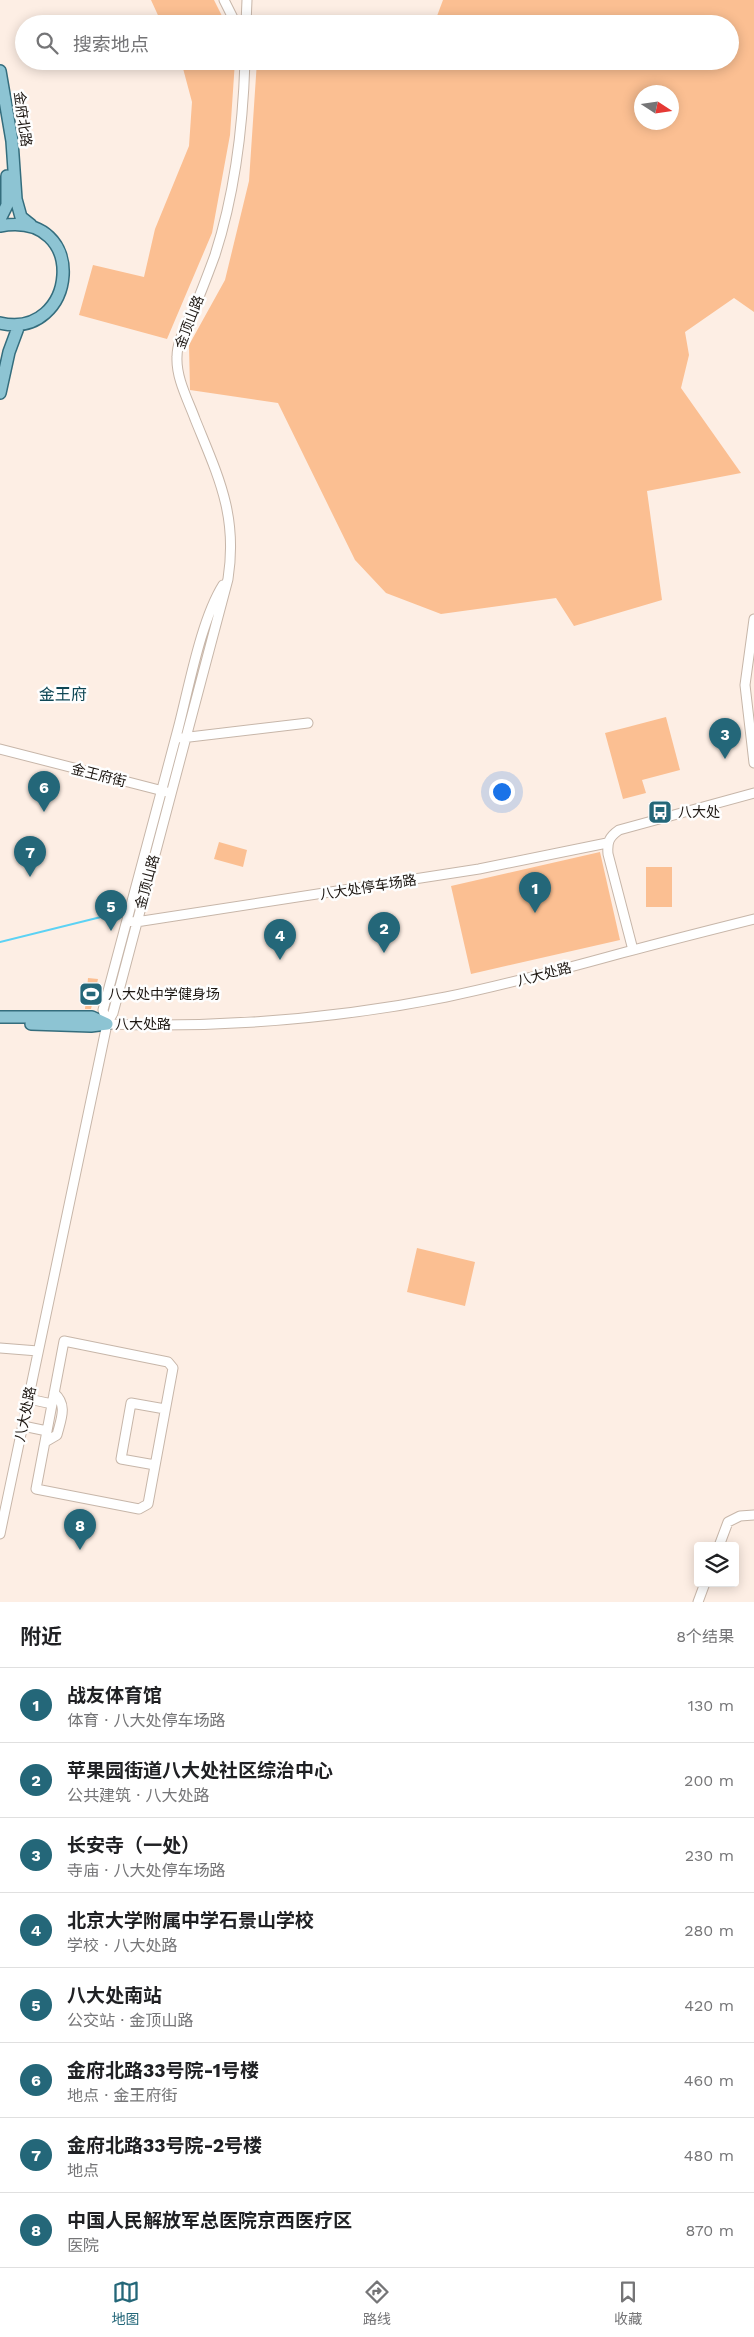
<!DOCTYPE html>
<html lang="zh">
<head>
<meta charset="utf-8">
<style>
  body { margin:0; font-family:"Work Sans","Noto Sans SC",sans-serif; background:#f2f2f2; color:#202124 }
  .controls { position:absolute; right:15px; bottom:15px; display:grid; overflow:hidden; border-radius:5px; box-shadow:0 2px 12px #0003 }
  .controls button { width:45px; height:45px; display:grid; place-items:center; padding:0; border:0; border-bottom:1px solid #e0e0e0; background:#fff; color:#202124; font:25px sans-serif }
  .compass { position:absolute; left:634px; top:85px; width:45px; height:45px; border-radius:50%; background:#fff; box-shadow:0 2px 12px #0003; rotate:102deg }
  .you { position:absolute; left:501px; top:791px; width:18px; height:18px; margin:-12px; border:4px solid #fff; border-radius:50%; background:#1a73e8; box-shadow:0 0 0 8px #1a73e833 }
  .badge { display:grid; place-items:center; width:32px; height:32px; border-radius:50%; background:#246779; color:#fff; font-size:16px; font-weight:700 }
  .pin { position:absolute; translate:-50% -41px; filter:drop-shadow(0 1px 2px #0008) }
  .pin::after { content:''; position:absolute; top:26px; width:18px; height:15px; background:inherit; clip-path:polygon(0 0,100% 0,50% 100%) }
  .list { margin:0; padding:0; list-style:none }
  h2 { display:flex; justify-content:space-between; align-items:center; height:65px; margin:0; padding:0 20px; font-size:21px }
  h2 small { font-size:16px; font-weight:400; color:#757577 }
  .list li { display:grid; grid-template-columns:32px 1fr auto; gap:15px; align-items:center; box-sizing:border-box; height:75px; padding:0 20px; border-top:1px solid #e0e0e0 }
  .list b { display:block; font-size:19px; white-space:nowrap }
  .list p { margin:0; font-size:16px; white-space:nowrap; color:#757577 }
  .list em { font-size:16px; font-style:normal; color:#757577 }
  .icon { flex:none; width:28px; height:28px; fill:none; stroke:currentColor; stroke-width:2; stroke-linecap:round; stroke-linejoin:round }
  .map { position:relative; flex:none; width:754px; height:1602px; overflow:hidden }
  .search { position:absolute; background:#fff; box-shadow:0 2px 12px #0003; left:15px; right:15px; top:15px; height:55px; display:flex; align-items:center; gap:12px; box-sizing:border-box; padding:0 18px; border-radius:28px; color:#757577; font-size:19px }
  .sheet { height:665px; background:#fff }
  nav { display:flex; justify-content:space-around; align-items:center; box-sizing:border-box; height:70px; border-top:1px solid #e0e0e0; background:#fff; font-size:14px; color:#757577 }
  nav a { display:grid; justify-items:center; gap:2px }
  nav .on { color:#246779 }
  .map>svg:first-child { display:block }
  .green { fill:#fbbf92; fill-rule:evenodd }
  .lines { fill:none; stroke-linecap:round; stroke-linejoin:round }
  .stream { stroke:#5cd2f4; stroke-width:2 }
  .minor-casing { stroke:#c7b6a9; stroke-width:11 }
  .major-casing { stroke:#346d7d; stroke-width:14 }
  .minor { stroke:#fff; stroke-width:9 }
  .major { stroke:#8dc4d3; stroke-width:11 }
  .labels { text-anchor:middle; stroke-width:5; stroke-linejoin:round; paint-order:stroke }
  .street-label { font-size:14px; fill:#1d1712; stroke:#fefefe }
  .poi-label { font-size:14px; fill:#1d1712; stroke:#fefefe; text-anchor:start }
  .quarter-label { font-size:16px; fill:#0f4755; stroke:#fefefe }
</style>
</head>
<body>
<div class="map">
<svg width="754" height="1602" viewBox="0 0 754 1602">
  <rect width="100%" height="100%" fill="#fdeee4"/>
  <!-- green -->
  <path class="green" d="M151 0H214L226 24H162Z
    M443 0H754V312L734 298 685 332 689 355 681 388 741 473 647 491 662 600 574 626 556 598 441 614 386 593 355 560 278 403 190 390 189 345 225 280 249 181 257 61H730V24H434ZM642 92H672V122H642Z
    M342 20 356 24H260V21Z
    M181 61H235L230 135 212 233 167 339 79 315 93 265 144 277 155 229 189 146 192 102Z
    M666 717 680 770 642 780 646 793 623 799 605 733Z
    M219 842 247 850 243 867 214 859Z
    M600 852 620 940 471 974 451 886Z
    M646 867H672V907H646Z
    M88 978 98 979 91 1009H85Z
    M417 1248 475 1262 465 1306 407 1292Z"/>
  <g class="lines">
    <!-- stream -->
    <path class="stream" d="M0 942 109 915"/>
    <!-- minor casing -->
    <g class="minor-casing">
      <path id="minor" d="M224 0 236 24
        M246 24 247 0
        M754 619 745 685 754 763
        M181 738 308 723
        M0 749 167 792
        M127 921 136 922 479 869 607 843
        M633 950 608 854C607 842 609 837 619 830L754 793
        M107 1024C220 1028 335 1019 446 997 505 985 564 969 622 953 666 941 710 930 754 919
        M107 1024 103 1010C128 916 153 823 178 729 189 687 201 620 223 585
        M64 1341 168 1362 173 1368 148 1504 139 1509 36 1489Z
        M0 1348 38 1351
        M29 1399 52 1404
        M23 1426 47 1431
        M45 1442 57 1435C61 1419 68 1405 54 1393
        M155 1465 121 1459 131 1403 165 1409
        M0 1534 107 1024 113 1013 228 579C238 515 218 476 195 419 188 400 176 378 177 357 177 341 186 326 193 311 201 293 208 274 215 255 235 193 243 126 245 61
        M719 1546 728 1522 740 1516 754 1515
        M698 1602 705 1583"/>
    </g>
    <!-- major casing -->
    <g class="major-casing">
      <path id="major" d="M0 71 12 141 16 199 21 217 31 225
        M0 219 7 205V176
        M0 226C91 210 77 341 0 323
        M0 393 9 352 19 325
        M0 1017H92L107 1024
        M31 1024 91 1026 107 1024"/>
    </g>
    <!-- minor -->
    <use href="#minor" class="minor"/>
    <!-- major -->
    <use href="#major" class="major"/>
  </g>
  <!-- icons -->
  <defs>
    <g id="bus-square" transform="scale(1.25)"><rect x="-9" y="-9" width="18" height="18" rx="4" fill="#246779" stroke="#fefefe"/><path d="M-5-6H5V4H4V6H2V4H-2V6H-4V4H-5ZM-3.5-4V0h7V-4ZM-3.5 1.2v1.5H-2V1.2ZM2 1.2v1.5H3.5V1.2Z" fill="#fff"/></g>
    <g id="stadium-square" transform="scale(1.25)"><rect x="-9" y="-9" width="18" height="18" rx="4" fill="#246779" stroke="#fefefe"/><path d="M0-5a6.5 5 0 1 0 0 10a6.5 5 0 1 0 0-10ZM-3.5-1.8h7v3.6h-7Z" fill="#fff"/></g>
  </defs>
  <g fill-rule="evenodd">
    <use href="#bus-square" x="660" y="812"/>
    <use href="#stadium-square" x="91" y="994"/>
  </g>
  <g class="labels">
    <!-- street labels -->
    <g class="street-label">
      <text transform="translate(23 119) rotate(82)" y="5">金府北路</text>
      <text transform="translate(189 322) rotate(-69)" y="5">金顶山路</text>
      <text transform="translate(99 775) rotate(14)" y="5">金王府街</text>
      <text transform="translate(147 882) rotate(-75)" y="5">金顶山路</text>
      <text transform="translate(368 887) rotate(-9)" y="5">八大处停车场路</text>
      <text transform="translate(544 974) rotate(-15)" y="5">八大处路</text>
      <text x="143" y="1029">八大处路</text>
      <text transform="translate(25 1414) rotate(-78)" y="5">八大处路</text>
    </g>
    <!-- poi labels -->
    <g class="poi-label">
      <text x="678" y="817">八大处</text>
      <text x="108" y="999">八大处中学健身场</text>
    </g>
    <!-- quarter labels -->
    <g class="quarter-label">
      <text x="63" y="700">金王府</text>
    </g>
  </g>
</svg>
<div class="controls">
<button><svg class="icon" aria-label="layers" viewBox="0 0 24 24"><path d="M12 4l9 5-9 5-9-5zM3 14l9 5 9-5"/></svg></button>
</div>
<svg class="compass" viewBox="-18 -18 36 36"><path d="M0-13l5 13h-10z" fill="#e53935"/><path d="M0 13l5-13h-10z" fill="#757577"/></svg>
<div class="you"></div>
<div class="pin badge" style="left:535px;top:913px">1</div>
<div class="pin badge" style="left:384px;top:953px">2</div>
<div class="pin badge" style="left:725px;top:759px">3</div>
<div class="pin badge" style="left:280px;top:960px">4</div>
<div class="pin badge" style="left:111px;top:931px">5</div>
<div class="pin badge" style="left:44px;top:812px">6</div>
<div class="pin badge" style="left:30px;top:877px">7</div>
<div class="pin badge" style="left:80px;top:1550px">8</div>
<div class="search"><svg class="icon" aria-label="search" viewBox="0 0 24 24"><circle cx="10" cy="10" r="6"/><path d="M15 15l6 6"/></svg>搜索地点</div>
</div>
<section class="sheet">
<h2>附近<small>8个结果</small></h2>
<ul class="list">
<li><span class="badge">1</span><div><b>战友体育馆</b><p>体育 · 八大处停车场路</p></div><em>130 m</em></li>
<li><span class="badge">2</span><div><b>苹果园街道八大处社区综治中心</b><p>公共建筑 · 八大处路</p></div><em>200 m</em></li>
<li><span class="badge">3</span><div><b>长安寺（一处）</b><p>寺庙 · 八大处停车场路</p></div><em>230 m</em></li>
<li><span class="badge">4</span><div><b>北京大学附属中学石景山学校</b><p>学校 · 八大处路</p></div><em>280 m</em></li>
<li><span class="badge">5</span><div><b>八大处南站</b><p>公交站 · 金顶山路</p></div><em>420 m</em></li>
<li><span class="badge">6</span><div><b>金府北路33号院-1号楼</b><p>地点 · 金王府街</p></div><em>460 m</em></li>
<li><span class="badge">7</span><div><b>金府北路33号院-2号楼</b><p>地点</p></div><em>480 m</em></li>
<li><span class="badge">8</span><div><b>中国人民解放军总医院京西医疗区</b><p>医院</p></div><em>870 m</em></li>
</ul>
</section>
<nav>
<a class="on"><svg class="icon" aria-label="map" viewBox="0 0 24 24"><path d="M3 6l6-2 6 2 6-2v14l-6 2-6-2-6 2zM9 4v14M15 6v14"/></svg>地图</a>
<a><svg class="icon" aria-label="directions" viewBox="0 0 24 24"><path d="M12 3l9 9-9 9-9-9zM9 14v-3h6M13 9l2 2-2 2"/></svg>路线</a>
<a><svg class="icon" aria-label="saved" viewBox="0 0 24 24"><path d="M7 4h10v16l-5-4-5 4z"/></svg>收藏</a>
</nav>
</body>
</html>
